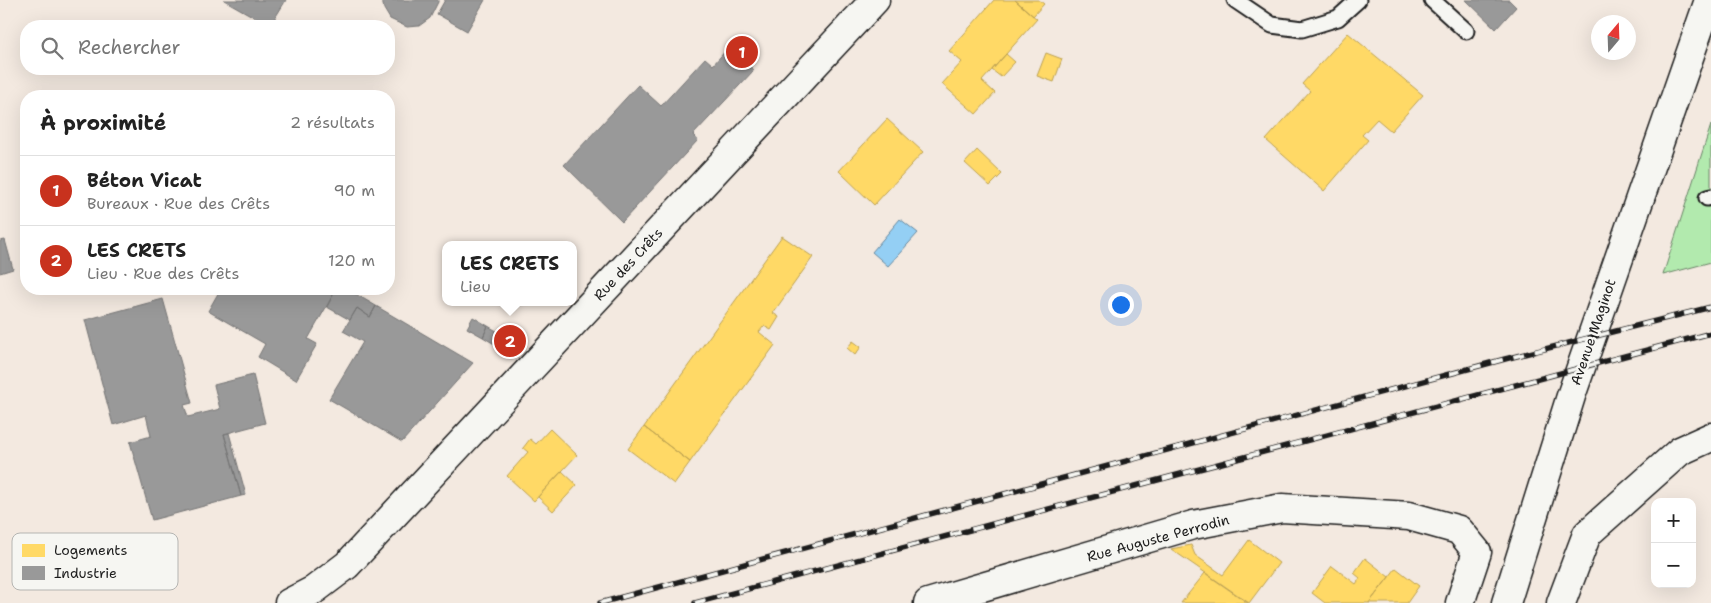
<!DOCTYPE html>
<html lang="fr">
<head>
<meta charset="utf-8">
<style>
  body { margin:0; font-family:"Shantell Sans",sans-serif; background:#f6f6f6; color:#222 }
  .controls { position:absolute; right:15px; bottom:15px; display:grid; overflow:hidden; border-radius:10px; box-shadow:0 5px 20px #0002 }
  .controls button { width:45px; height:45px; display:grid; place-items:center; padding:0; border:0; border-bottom:1px solid #e0e0e0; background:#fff; color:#222; font:25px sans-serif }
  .compass { position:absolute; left:1591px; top:15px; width:45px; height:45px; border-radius:50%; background:#fff; box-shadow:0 5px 20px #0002; rotate:19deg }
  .you { position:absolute; left:1120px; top:304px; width:18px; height:18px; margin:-12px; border:4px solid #fff; border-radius:50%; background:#1a73e8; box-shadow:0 0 0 8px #1a73e833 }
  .badge { display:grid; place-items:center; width:32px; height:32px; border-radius:50%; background:#c8321e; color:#fff; font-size:16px; font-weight:700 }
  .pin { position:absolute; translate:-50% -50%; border:2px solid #fff; box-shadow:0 1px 5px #0006 }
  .popup { position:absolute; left:442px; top:241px; width:135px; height:65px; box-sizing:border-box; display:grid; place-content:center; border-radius:10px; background:#fff; filter:drop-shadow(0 1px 4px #0005); font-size:16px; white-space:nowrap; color:#767676 }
  .popup b { font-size:19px; color:#222 }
  .popup::after { content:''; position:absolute; left:50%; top:100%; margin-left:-10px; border:10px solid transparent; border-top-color:#fff }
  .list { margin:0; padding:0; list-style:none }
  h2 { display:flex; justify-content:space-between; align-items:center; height:65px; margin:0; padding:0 20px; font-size:21px }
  h2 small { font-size:16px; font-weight:400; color:#767676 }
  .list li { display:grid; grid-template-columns:32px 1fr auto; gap:15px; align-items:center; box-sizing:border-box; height:70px; padding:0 20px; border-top:1px solid #e0e0e0 }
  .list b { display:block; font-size:19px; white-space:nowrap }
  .list p { margin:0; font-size:16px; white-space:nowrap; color:#767676 }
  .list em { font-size:16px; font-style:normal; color:#767676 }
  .icon { flex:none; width:28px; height:28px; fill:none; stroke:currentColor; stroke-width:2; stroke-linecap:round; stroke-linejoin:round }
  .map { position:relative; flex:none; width:1711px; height:603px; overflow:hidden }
  .search { position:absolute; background:#fff; box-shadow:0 5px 20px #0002; left:20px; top:20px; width:375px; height:55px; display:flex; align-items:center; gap:12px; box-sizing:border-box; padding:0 18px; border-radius:20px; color:#767676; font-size:19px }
  .panel { position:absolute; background:#fff; box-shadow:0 5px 20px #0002; left:20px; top:90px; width:375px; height:205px; border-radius:20px }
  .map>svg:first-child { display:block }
  .green { fill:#b2eaae; stroke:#678365 }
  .water { fill:#94cff4; stroke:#64879e }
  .homes { fill:#ffd966; stroke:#bba050 }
  .industry { fill:#999; stroke:#747474 }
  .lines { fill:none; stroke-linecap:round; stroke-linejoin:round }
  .lane-casing { stroke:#1c1c1c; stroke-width:19 }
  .street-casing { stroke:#1c1c1c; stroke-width:31 }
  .secondary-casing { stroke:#1c1c1c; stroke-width:31 }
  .lane { stroke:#f6f6f2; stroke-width:15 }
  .street { stroke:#f6f6f2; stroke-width:28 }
  .secondary { stroke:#f6f6f2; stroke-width:28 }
  .rail-casing { stroke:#1c1c1c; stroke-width:5.5 }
  .rail { stroke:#f6f6f2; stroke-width:4; stroke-dasharray:11; stroke-linecap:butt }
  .labels { text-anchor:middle; stroke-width:5; stroke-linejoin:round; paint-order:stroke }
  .street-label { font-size:14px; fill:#1c1c1c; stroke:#f6f6f2 }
  .key { fill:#f6f6f2; stroke:#b5b5b2; stroke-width:1 }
  .key-label { font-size:14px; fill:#1c1c1c }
</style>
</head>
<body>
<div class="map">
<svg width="1711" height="603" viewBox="0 0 1711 603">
  <rect width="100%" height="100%" fill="#f3e9e0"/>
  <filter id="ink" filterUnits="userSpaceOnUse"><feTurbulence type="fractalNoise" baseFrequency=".02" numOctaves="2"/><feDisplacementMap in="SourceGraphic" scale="10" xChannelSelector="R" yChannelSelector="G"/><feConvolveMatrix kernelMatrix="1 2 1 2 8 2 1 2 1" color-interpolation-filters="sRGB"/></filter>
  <g filter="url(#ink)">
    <!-- green -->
    <path class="green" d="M1711 125V262L1663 275Z"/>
    <!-- water -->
    <path class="water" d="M900 219 918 233 888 266 872 252Z"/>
    <!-- homes -->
    <path class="homes" d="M994 0H1015L1037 19 982 81 995 93 976 114 942 84 962 62 949 51Z
      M1015 0H1039L1044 4 1033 16Z
      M1348 33 1423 95 1391 131 1377 119 1362 135 1368 140 1324 191 1266 140 1310 91 1302 84Z
      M1046 53 1062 59 1054 82 1037 76Z
      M1006 54 1015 62 1001 77 992 70Z
      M887 119 923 152 874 205 839 171Z
      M977 150 1002 174 990 186 965 163Z
      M782 236 813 257 773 313 779 317 771 330 764 326 759 332 775 345 690 462 644 427Z
      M853 341 861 347 855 355 847 348Z
      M644 427 690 462 674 484 628 449Z
      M550 429 577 455 534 501 507 476 528 452 523 448 530 439 536 444Z
      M562 471 577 485 553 511 538 497Z
      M1249 540 1279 563 1249 603 1171 549 1191 545 1195 555 1223 575Z
      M1365 558 1389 577 1369 603H1325L1312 593 1332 566 1356 584 1360 578 1354 573Z
      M1396 568 1419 586 1407 603H1369Z
      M1205 573 1248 603H1181Z"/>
    <!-- industry -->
    <path class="industry" d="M224 0H286L270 26Z
      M382 0H438V2L430 18 419 26 407 27 390 19 384 9Z
      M445 0H485L467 31 437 14Z
      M1466 0H1509L1516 7 1496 29Z
      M728 48 754 70 693 135 698 140 622 222 564 165 638 85 661 106 705 58 713 65Z
      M5 240 13 269 0 273V241Z
      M218 289H322L333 295 308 339 317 344 296 380 258 357 265 344 208 311 220 290Z
      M322 289H347L376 306 370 317 357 308 350 320 327 307 333 295Z
      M163 299 192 403 184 405 188 417 220 409 214 385 253 375 265 423 224 434 241 496 152 520 130 442 151 436 146 415 113 425 85 320Z
      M376 306 473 363 402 442 329 399 363 342 343 331 357 308 370 317Z
      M473 317 488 326 483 337 467 328Z
      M488 326 502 334 496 345 483 337Z
      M508 331 519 338 512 349 501 344Z
      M229 433 246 495 241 496 224 434Z"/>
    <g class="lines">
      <!-- lane casing -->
      <g class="lane-casing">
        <path id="lane" d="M1235 0 1272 25 1302 29 1338 18 1358 0
          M1432 0 1466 31
          M1707 198 1711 197"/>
      </g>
      <!-- street casing -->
      <g class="street-casing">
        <path id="street" d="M928 603 1193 525 1282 508 1409 516 1459 530 1477 552 1460 603
          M1561 603 1587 534 1680 451 1711 437"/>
      </g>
      <!-- secondary casing -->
      <g class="secondary-casing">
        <path id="secondary" d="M289 603 314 590 347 565 875 0
          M1506 603 1571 396 1709 0"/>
      </g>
      <!-- lane -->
      <use href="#lane" class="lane"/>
      <!-- street -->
      <use href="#street" class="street"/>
      <!-- secondary -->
      <use href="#secondary" class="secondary"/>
      <!-- rail casing -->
      <g class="rail-casing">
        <path id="rail" d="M600 603 1505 359 1711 307
          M695 603 1711 333"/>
      </g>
      <!-- rail -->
      <use href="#rail" class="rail"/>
    </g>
  </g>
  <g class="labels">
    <!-- street labels -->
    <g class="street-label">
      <text transform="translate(628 264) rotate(-47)" y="5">Rue des Crêts</text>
      <text transform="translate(1593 332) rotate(-71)" y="5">Avenue Maginot</text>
      <text transform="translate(1158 538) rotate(-15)" y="5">Rue Auguste Perrodin</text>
    </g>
  </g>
  <!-- legend -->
  <rect x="12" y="533" width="166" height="57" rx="8" class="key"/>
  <rect x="22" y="544" width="23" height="13" fill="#ffd966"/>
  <rect x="22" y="566" width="23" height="14" fill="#999"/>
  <g class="key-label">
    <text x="54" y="555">Logements</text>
    <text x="54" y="578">Industrie</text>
  </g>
</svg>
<div class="controls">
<button>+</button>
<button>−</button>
</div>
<svg class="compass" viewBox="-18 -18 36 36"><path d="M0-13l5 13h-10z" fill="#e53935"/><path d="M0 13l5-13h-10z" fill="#767676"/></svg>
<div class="you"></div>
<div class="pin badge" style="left:742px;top:52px">1</div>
<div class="pin badge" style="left:510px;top:341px">2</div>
<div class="popup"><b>LES CRETS</b>Lieu</div>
<div class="search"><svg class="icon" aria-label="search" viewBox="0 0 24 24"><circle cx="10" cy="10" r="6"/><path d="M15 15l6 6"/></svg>Rechercher</div>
<section class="panel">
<h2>À proximité<small>2 résultats</small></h2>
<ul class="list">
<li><span class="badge">1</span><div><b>Béton Vicat</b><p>Bureaux · Rue des Crêts</p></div><em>90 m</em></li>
<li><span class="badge">2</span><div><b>LES CRETS</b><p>Lieu · Rue des Crêts</p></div><em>120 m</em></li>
</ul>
</section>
</div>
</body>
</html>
